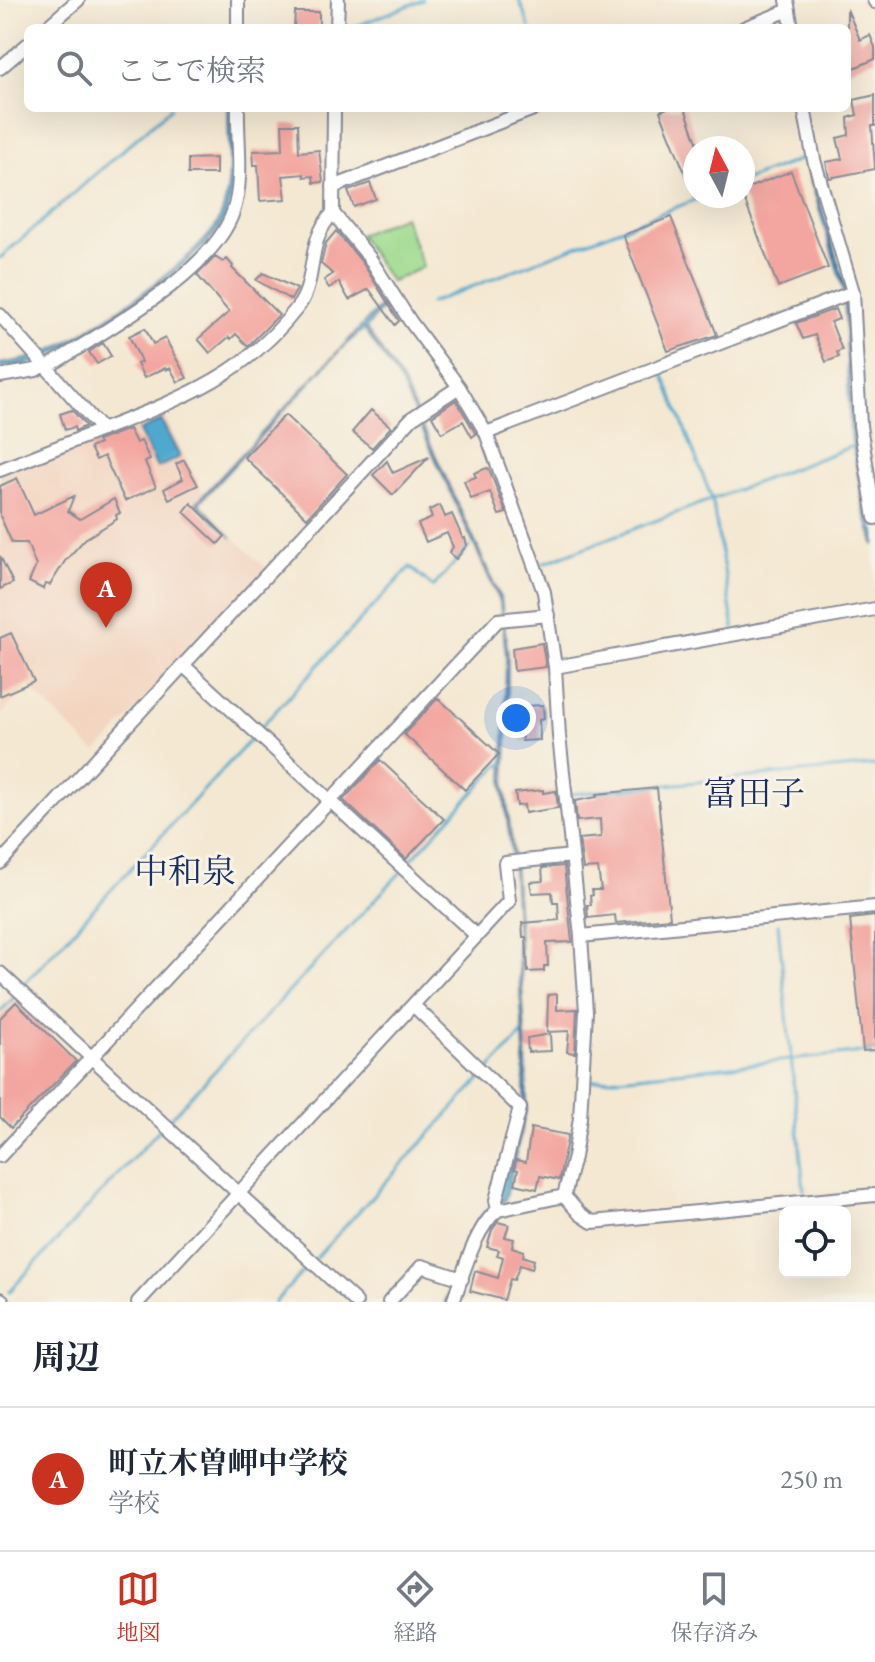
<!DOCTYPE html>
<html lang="ja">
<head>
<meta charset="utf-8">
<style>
  body { margin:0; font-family:"EB Garamond","Noto Serif JP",serif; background:#f6f6f7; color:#1f2937 }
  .controls { position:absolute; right:24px; bottom:24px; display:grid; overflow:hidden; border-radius:12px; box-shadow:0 8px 32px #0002 }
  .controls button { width:72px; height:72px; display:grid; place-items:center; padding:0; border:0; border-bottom:2px solid #e0e1e3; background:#fff; color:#1f2937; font:40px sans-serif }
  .compass { position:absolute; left:683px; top:136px; width:72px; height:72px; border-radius:50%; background:#fff; box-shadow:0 8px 32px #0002; rotate:353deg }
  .you { position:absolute; left:516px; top:718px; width:28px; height:28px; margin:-20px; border:6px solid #fff; border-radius:50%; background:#1a73e8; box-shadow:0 0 0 12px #1a73e833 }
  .badge { display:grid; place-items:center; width:52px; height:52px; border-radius:50%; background:#c8321e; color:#fff; font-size:26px; font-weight:700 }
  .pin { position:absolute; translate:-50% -66px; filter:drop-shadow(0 2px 4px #0008) }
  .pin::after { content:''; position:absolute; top:42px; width:28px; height:24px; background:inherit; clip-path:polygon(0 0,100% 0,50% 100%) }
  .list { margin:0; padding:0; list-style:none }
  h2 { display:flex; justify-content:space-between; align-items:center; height:104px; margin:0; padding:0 32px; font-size:34px }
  h2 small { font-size:26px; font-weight:400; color:#747a83 }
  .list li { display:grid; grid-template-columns:52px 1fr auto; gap:24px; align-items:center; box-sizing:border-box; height:144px; padding:0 32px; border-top:2px solid #e0e1e3 }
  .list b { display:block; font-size:30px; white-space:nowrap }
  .list p { margin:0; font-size:26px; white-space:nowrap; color:#747a83 }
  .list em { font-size:26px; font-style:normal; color:#747a83 }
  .icon { flex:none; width:44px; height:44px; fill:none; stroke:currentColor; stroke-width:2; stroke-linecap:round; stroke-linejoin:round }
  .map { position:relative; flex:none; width:875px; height:1302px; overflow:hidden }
  .search { position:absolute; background:#fff; box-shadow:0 8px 32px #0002; left:24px; right:24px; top:24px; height:88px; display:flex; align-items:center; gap:20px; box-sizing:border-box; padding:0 28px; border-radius:12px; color:#747a83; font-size:30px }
  .sheet { height:248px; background:#fff }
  nav { display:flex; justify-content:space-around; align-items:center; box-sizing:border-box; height:112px; border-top:2px solid #e0e1e3; background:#fff; font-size:22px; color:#747a83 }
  nav a { display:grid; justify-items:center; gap:4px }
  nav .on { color:#c8321e }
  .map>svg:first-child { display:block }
  .built { fill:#f3d4bf }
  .green { fill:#a0db8f; stroke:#5e8576; stroke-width:2 }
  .water { fill:#50a8cd; stroke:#366c96; stroke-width:2 }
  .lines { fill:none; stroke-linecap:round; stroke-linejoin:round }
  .stream { stroke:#50a8cd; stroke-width:3 }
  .building { fill:#f3a59f }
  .minor-casing { stroke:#888c98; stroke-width:16 }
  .major-casing { stroke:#888c98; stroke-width:20 }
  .minor { stroke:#fff; stroke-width:12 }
  .major { stroke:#fff; stroke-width:16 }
  .labels { text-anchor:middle; stroke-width:6; stroke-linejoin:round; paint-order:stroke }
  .neighbourhood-label { font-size:34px; fill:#1b2f5e; stroke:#f7f3e8 }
</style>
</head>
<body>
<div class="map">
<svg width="875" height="1302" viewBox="0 0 875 1302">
  <rect width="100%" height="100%" fill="#f7f3e8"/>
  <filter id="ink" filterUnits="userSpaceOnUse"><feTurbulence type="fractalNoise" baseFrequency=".0125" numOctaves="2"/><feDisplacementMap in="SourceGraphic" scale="16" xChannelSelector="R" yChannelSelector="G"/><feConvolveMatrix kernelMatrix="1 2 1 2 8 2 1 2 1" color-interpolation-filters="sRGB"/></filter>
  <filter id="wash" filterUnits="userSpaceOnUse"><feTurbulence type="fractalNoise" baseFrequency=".006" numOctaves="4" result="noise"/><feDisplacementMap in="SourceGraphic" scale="32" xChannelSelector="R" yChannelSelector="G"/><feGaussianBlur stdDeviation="1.8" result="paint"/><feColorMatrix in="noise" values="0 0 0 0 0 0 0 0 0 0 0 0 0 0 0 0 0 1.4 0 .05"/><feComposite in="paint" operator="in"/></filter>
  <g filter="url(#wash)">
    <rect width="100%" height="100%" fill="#f4e8d2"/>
    <!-- built -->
    <path class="built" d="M162 412 204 495 196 503 267 569 96 753 28 686 0 716V474Z"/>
    <!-- green -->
    <path class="green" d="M404 216 423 267 391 282 359 235Z"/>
    <!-- water -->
    <path class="water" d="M228 108H232C232 142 238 186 225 218 208 257 83 342 42 359 29 365 14 366 0 368V364C14 361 28 360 42 354 82 339 205 255 220 218 234 185 228 143 228 108Z
      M796 108H799L806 156 846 288 853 427 868 509 875 533V546L864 510 850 428 844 292 804 158Z
      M385 301 387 303 366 328 402 381 501 599 508 654V720L505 787 514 858 526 1051 527 1106 505 1201 493 1206 481 1217 447 1302H445L475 1224 491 1205 524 1106V1052L512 858 503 787 506 656 500 602 401 383 364 329 342 348 199 503 232 538 196 503Z
      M161 420 180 457 157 468 139 431Z"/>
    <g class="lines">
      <!-- stream -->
      <path class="stream" d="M519 0 530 28
        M351 28 423 0
        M743 181 804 158
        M0 258 171 108
        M430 303 705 196
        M663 373 712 499 734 629
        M544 563 850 447
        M258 730 410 567 433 587 469 547
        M572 794 875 765
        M407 864 498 766 504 764
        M778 924 804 1190
        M21 987 254 736
        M0 1012 17 994
        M488 1071 522 1034
        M590 1081 875 1051
        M166 1123 401 872
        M316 1258 481 1078
        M9 1292 161 1128
        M275 1302 310 1264"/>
    </g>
    <g id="blocks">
      <!-- building -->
      <path class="building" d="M847 9 860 40 870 35 875 47V59L847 71Z
        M295 12H319V28H294Z
        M875 95V126H872L875 169 829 178 826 162 842 159 837 138 849 135 848 118 857 115 854 100Z
        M667 108H685L699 148H695V198L660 111Z
        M282 124H298L299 152 319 150 323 182 314 183 313 176 304 177V174L283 176 286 199 260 201 258 165H254L253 151 283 150Z
        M216 158V174H188V159Z
        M791 171 828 268 778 287 743 196V190Z
        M370 183 376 199 354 207 348 191Z
        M671 217 717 335 668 351 623 235Z
        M336 231 362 262 399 321 395 325 369 289 349 300 339 282 329 288 324 280 333 274 321 264 326 243Z
        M215 257 223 262 227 259 233 266 232 268 279 315 248 346 236 334 231 339 229 337 210 353 198 339 229 312 197 275Z
        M263 273 297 289 291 300 256 280Z
        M835 309 839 319 831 322 842 350 837 352 839 357 826 362 815 335 803 339 796 323Z
        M145 328 153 344 165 338 187 378 178 382 170 368 166 370 165 368 144 378 137 364 141 362 139 357 129 336Z
        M103 343 111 356 97 364 89 352Z
        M456 400 476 434 472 437 463 421 442 433 432 416Z
        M72 410 86 426 75 431 74 427 65 430 60 414Z
        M371 410 391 427 372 448 352 432Z
        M285 415 347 474 307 518 244 457Z
        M129 429 136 443 141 441 150 460 145 462 156 487 125 501 104 456 96 460 90 448 99 444 97 441Z
        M429 457 393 495 373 475 387 461 393 473Z
        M184 460 198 485 169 499 164 489 183 479 176 464Z
        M487 468 489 469 506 513 499 515 490 492 471 499 464 481 476 477 474 473Z
        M17 478 34 515 74 496 68 511 80 519 114 499 120 513 116 515 117 519 85 539 65 561 50 585 45 584 43 589 29 582 36 566 27 543H12L0 516V486Z
        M191 503 225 536 218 544 184 512Z
        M440 505 445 517 452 514 463 539 465 538 467 545 456 559 449 553 453 547 447 533 426 542 418 524 432 518 429 510Z
        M0 556 13 583 0 589Z
        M11 633 34 681 0 696V638Z
        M542 643 546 667 514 671 512 648Z
        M438 698 499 754 465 790 404 734Z
        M543 705 544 719 539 720 540 740 522 741 521 727 525 726 524 706Z
        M380 760 444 819 406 859 343 800Z
        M657 788 670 918 616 923 615 915 588 918 587 905H591L590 896 593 895 592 890H601L598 868 583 869 579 839 601 837 600 819 577 821 575 801 597 797V794Z
        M543 790V793L556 791 558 808 525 813 524 805 517 806 515 793Z
        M564 866 572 942 547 943 548 966H544V971L528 972 526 937H523L522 923 559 920 558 902H553L552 892 532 893 530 882 543 881 542 868Z
        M875 916V1050L863 1051 850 919Z
        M557 994V1010L577 1009 575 1053 567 1052 569 1031 547 1032 548 995Z
        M16 1002 76 1061 11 1128 0 1117V1018Z
        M550 1034 551 1051 528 1052 527 1038Z
        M531 1128 568 1135 559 1180 540 1176 537 1189 515 1184 518 1170 514 1169 516 1160 526 1162Z
        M498 1222 509 1225 505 1237 514 1239 512 1247 524 1251 523 1256 534 1260 532 1269 520 1265 514 1280 510 1279 504 1300 470 1291 475 1271 498 1278 503 1257 497 1255 499 1250 487 1247 492 1230Z"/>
    </g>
  </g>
  <g filter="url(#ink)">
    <use href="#blocks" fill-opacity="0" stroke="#888c98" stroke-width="2"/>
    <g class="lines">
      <!-- minor casing -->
      <g class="minor-casing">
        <path id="minor" d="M787 0 792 28
          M874 0 875 2
          M46 28 78 0
          M238 28V0
          M337 28 338 0
          M744 28 789 10
          M0 68 28 44
          M334 108 333 213 369 257 410 321 459 387 486 433 544 592 555 667 559 736 581 936 586 1012 580 1118 574 1157 564 1196
          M804 108 814 160 853 292 860 426 875 518
          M333 187 536 108
          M0 315 102 430
          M46 368C100 333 212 274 233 212 244 180 237 141 238 108
          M0 376 36 370 44 365
          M486 433 853 292
          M0 470C38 455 76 440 114 425 186 397 248 372 297 308 319 281 304 243 333 213
          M183 665 477 936
          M555 667 875 609
          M0 863 412 418 459 387
          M581 936 875 907
          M0 973 356 1302
          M413 1005 520 1108 496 1200 498 1210
          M0 1156 498 620 548 615
          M564 1196 580 1214 592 1222 875 1195
          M138 1302 509 901 505 863 572 856
          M389 1302 422 1266 462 1279
          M453 1302C463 1275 475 1227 498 1210L564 1196"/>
      </g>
      <!-- major casing -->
      <g class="major-casing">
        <path id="major" d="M0 1301 1 1302"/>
      </g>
      <!-- minor -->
      <use href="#minor" class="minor"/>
      <!-- major -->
      <use href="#major" class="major"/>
    </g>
  </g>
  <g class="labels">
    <!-- neighbourhood labels -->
    <g class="neighbourhood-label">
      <text x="754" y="805">富田子</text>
      <text x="185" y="883">中和泉</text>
    </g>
  </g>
</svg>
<div class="controls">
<button><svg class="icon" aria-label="locate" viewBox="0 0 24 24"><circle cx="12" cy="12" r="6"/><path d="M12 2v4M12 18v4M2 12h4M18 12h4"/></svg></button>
</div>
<svg class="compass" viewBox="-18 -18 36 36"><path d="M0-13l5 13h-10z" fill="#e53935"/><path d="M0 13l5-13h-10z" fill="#747a83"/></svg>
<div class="you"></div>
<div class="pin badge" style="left:106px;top:628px">A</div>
<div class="search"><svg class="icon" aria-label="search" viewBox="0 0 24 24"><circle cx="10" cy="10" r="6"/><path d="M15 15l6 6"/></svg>ここで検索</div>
</div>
<section class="sheet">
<h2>周辺<small></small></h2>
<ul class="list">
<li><span class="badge">A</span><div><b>町立木曽岬中学校</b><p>学校</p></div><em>250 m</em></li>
</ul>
</section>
<nav>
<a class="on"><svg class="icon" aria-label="map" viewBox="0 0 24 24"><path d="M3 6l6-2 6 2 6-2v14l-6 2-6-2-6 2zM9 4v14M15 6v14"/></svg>地図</a>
<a><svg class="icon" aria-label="directions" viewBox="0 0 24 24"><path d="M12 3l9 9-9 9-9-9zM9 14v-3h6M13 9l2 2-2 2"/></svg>経路</a>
<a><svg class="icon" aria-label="saved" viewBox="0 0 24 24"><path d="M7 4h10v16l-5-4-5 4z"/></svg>保存済み</a>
</nav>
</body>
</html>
